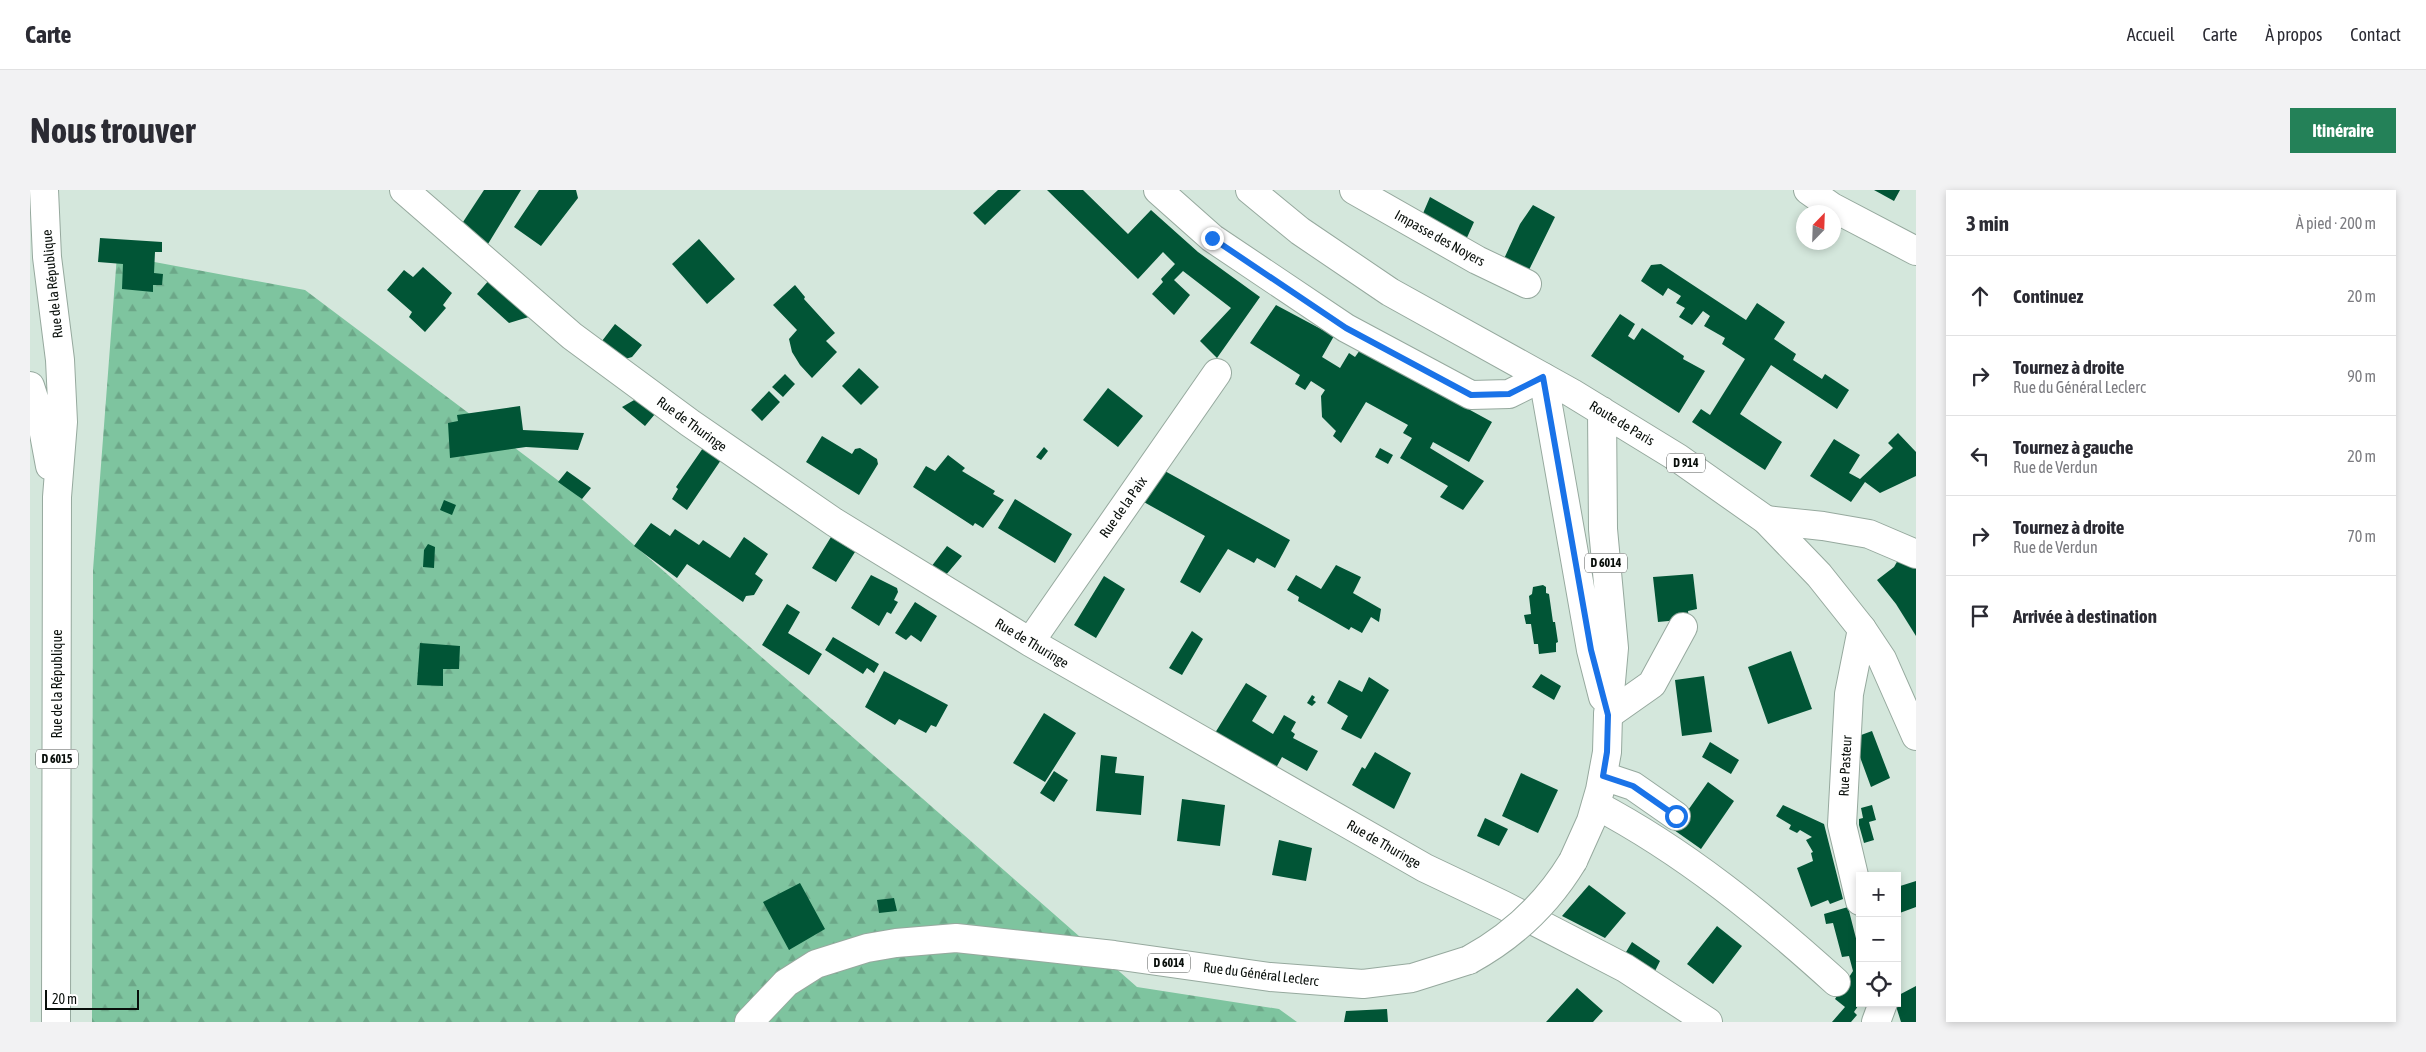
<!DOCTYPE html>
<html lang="fr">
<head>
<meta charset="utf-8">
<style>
  body { margin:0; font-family:"Asap Condensed",sans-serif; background:#f2f2f3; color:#2b2b33 }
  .controls { position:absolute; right:15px; bottom:15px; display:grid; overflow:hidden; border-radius:0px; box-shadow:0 2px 8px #0003 }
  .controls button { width:45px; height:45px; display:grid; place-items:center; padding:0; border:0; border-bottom:1px solid #e1e1e2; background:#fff; color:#2b2b33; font:25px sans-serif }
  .compass { position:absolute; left:1766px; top:15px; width:45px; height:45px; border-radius:50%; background:#fff; box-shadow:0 2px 8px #0003; rotate:23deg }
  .scale { position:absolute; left:15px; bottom:12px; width:94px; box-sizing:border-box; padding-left:5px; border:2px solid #090f0b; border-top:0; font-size:14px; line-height:18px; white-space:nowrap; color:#090f0b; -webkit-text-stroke:4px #fff; paint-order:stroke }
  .stop { position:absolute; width:15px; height:15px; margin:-11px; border:4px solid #1a73e8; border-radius:50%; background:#fff }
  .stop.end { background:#1a73e8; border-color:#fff; box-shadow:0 1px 5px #0008 }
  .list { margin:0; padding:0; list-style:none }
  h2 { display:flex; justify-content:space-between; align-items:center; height:65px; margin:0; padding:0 20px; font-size:21px }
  h2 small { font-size:16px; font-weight:400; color:#7c7c81 }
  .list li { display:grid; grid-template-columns:32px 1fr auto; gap:15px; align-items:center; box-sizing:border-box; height:80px; padding:0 20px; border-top:1px solid #e1e1e2 }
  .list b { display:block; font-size:19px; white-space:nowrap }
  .list p { margin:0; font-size:16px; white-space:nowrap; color:#7c7c81 }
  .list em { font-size:16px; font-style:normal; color:#7c7c81 }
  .icon { flex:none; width:28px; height:28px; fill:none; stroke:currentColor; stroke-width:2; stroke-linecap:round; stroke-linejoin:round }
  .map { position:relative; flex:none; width:1886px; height:832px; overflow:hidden; border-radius:0px }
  header { display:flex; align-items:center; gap:30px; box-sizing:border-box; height:70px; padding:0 25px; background:#fff; border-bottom:1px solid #e1e1e2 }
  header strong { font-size:24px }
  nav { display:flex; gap:28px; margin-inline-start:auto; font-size:18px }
  .intro { display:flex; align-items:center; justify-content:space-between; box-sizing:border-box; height:120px; padding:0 30px }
  h1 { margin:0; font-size:35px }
  .button { padding:12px 22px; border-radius:0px; background:#248158; color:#fff; font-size:18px; font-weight:700 }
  main { display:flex; gap:30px; padding:0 30px }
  aside { flex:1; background:#fff; border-radius:0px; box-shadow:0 2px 8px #0003 }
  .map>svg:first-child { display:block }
  .forest { fill:url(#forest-firs) }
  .building { fill:#015536 }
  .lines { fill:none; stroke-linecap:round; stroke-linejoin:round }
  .minor-casing { stroke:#96a99e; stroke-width:30 }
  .major-casing { stroke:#96a99e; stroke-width:30 }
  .minor { stroke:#fff; stroke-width:28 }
  .major { stroke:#fff; stroke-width:28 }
  .major-bridge-casing { stroke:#96a99e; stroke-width:30; stroke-linecap:butt }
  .major-bridge { stroke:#fff; stroke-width:28 }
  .route { stroke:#1a73e8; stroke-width:6 }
  .labels { text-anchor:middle; stroke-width:5; stroke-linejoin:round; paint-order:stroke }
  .shield { fill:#fff; stroke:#535754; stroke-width:1 }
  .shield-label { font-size:12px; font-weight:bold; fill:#090f0b }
  .street-label { font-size:14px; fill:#090f0b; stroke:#fff }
</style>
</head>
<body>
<header>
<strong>Carte</strong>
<nav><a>Accueil</a><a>Carte</a><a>À propos</a><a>Contact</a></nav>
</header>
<div class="intro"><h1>Nous trouver</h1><a class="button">Itinéraire</a></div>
<main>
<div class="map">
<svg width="1886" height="832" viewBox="0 0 1886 832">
  <defs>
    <pattern id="forest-firs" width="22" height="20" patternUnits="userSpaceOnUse" patternTransform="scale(1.25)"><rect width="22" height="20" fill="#7ec49f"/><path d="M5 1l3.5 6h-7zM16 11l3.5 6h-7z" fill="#6ca788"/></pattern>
  </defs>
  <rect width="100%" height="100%" fill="#d4e7dc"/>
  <!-- forest -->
  <path class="forest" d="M87 65 275 100 546 304 1107 797 1249 819 1267 832H62L63 380Z"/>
  <!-- building -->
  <path class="building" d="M454 0H491L458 54 433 32Z
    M509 0H546L548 8 511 56 484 37Z
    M968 0H991L955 35 943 23Z
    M1017 0H1053L1098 44 1121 20 1168 62 1230 107 1187 168 1170 151 1201 118 1153 81 1144 90 1160 105 1144 125 1122 104 1133 92 1131 89 1145 74 1133 62 1108 89Z
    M1844 0H1870L1864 11Z
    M1400 7 1444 32 1435 52 1391 28Z
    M1503 15 1525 27 1498 82 1473 71 1490 34Z
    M70 48 132 52V62H125L124 83 133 84 132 95H123V102L92 99 93 74 68 72Z
    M669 49 705 89 677 114 642 74Z
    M1631 74 1716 130 1727 113 1755 132 1744 149 1766 164 1763 170 1792 189 1795 184 1819 200 1807 219 1741 175 1710 224 1752 252 1735 280 1662 232 1671 219 1680 225 1715 169 1692 154 1695 148 1674 136 1680 126 1673 121 1662 135 1649 127 1655 118 1646 113 1651 106 1638 98 1633 106 1611 91 1621 75Z
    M393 77 422 103 413 115 416 118 395 142 379 127 382 122 357 100 374 80 383 87Z
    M460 89 502 126 479 133 447 104Z
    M765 95 775 107 774 109 805 143 796 151 807 162 782 188 770 175 762 162 759 149 767 140 743 115Z
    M1246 115 1304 146 1292 167 1310 178 1319 163 1325 167 1330 160 1462 232 1439 272 1403 252 1400 258 1454 291 1433 320 1410 307 1418 296 1370 268 1382 248 1373 243 1378 235 1336 212 1311 253 1303 246 1306 241 1292 227 1291 206 1295 200 1281 191 1275 200 1265 194 1270 185 1220 153Z
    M1590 124 1605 134 1598 146 1604 150 1612 138 1654 166 1653 169 1675 181 1649 223 1561 166Z
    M585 134 612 155 602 167 592 170 572 151Z
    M829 178 849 197 831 215 812 196Z
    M755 184 765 194 753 207 742 197Z
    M1078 198 1113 226 1088 257 1053 230Z
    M739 201 750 212 732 231 721 220Z
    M606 209 625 224 615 236 592 217Z
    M490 216 493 240 554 243 548 260 496 257 420 268 418 233 428 231 427 225Z
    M1868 243 1886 262V286L1850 303 1835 292 1821 312 1780 286 1804 249 1830 265 1819 283 1830 289 1863 258 1858 253Z
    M792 246 822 264 825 259 830 258 847 269 848 274 829 305 776 272Z
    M1014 257 1018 261 1011 270 1006 267Z
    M673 258 691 270 657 320 642 309 648 299 646 297Z
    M1350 258 1363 265 1358 274 1345 267Z
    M918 265 935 278 932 281 965 301 963 304 974 310 953 338 945 333 943 336 883 297 896 276 905 281Z
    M1133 280 1260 350 1245 378 1227 368 1224 373 1198 359 1170 403 1150 392 1175 346 1112 311Z
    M537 281 561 298 552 309 528 292Z
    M985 309 1042 344 1025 373 968 338Z
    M414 310 426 315 422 325 410 320Z
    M621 333 640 346 645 339 669 355 673 350 700 368 714 347 738 364 725 384 733 390 724 405 716 406 713 412 657 374 647 388 604 356Z
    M801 347 825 362 806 392 782 378Z
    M398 354 405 357 404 378 393 377 394 360Z
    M917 356 932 366 915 386 901 377Z
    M1868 370 1886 378V446L1866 414 1847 390 1864 377Z
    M1306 375 1331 387 1323 403 1351 419 1349 432 1341 427 1332 443 1321 437 1319 440 1293 425 1268 411 1269 407 1257 400 1266 385 1291 399Z
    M1663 384 1667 419 1658 421 1659 429 1628 432 1623 387Z
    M841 385 867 398 868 402 864 410 868 412 861 424 857 422 849 436 821 418Z
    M1074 386 1095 399 1066 448 1044 435Z
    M1513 395 1516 397V403L1519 404 1523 432H1525L1528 452 1526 453V462L1509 464 1508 454H1504L1501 434H1496L1494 425 1501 424 1499 406 1502 404 1503 397Z
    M885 412 907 426 891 452 881 445 876 450 865 443Z
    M757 414 770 422 758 443 792 464 779 485 732 455Z
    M1162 441 1173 449 1152 485 1139 478Z
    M803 447 849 474 844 483 837 478 833 484 795 460Z
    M390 453 430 456 429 479H413V496L387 495Z
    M1761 461 1782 519 1738 534 1718 477Z
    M854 481 918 515 906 537 901 535 896 543 869 529 865 535 835 517Z
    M1511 484 1531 496 1524 510 1502 497Z
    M1674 486 1682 542 1652 546 1645 490Z
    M1339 487 1359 500 1331 549 1311 539 1318 526 1297 513 1309 490 1332 502Z
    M1216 493 1237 506 1222 531 1243 544 1254 525 1266 532 1261 541 1265 544 1263 548 1288 561 1277 581 1252 567 1246 578 1185 543Z
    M1282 505 1285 507 1283 510 1286 512 1282 516 1277 513Z
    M1014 523 1046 543 1015 592 983 573Z
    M1842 541 1860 588 1841 597 1823 548Z
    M1680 552 1709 570 1701 584 1672 567Z
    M1345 562 1381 583 1364 619 1322 595 1332 577 1335 579Z
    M1071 565 1087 567 1085 583 1114 586 1111 625 1066 621Z
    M1024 581 1038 590 1024 612 1010 603Z
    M1491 583 1528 600 1508 643 1472 626Z
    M1678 592 1704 611 1671 659 1644 640Z
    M1152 609 1195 615 1190 656 1147 651Z
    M1753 615 1794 634 1813 709 1800 714 1798 710 1781 717 1767 678 1783 671 1781 663 1783 662 1776 650 1782 647 1770 640 1767 643 1759 639 1761 635 1746 626Z
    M1842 615 1846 630 1839 632 1844 650 1834 653 1829 635V629L1833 628 1831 618Z
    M1455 628 1478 639 1469 656 1447 646Z
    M1249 650 1282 658 1276 691 1242 685Z
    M1886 691V717L1867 724V697Z
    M770 693 795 739 759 760 733 712Z
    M1559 695 1596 723 1575 748 1532 726Z
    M864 708 867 721 849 723 847 710Z
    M1818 717 1830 764V813L1824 822 1827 825 1821 832H1802L1815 817 1805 809 1823 781 1819 766 1812 767 1803 733 1796 734 1794 724Z
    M1687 736 1712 756 1683 794 1657 774Z
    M1602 752 1630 771 1625 781 1596 762Z
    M1886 796V832H1871L1865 813H1867V806Z
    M1547 798 1573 821 1563 832H1516Z
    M1357 819 1358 832H1314L1316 821Z"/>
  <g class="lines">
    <!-- minor casing -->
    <g class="minor-casing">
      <path id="minor" d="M374 0 542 146 660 233 804 332 1000 452 1395 678 1473 715 1595 778 1678 832
        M1128 0 1182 48 1316 138 1441 205 1479 204 1513 187
        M1324 0 1447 70 1497 94
        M1778 0 1802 17 1886 61
        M1736 330 1793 336 1839 344 1886 364
        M1000 452 1187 183
        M1578 525 1622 494 1653 437
        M1573 586 1603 596 1646 626
        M1566 615C1655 662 1732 725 1806 792
        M1830 711 1812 635 1819 504 1832 439
        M1846 832 1853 813"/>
    </g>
    <!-- major casing -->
    <g class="major-casing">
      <path id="major" d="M14 0 17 67 30 170 33 232 27 307 26 832
        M1220 0 1270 41 1360 102 1542 203 1648 268 1736 330 1789 385 1832 439 1852 469 1886 546
        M1513 187 1561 460 1573 507
        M0 196 12 233 20 276
        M1543 671 1561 631 1570 600 1577 562 1578 525 1584 458 1573 339 1572 221
        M719 832 756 793 786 774 837 758 866 753 926 748 1084 765 1240 787 1333 794 1382 788 1439 770"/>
    </g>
    <!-- minor -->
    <use href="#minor" class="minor"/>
    <!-- major -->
    <use href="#major" class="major"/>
    <!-- major-bridge casing -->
    <g class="major-bridge-casing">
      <path id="major-bridge" d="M1439 770C1483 746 1517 714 1543 671"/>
    </g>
    <!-- major-bridge -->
    <use href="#major-bridge" class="major-bridge"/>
  </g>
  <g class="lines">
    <!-- route -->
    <path class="route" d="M1182 48 1316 138 1441 205 1479 204 1513 187 1561 460 1578 525 1577 562 1573 586 1603 596 1646 626"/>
  </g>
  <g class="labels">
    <!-- shield labels -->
    <g class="shield">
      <rect x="1637" y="263.5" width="38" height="19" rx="4"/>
      <rect x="1555" y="363.5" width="42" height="19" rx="4"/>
      <rect x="6" y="559.5" width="42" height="19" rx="4"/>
      <rect x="1118" y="763.5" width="42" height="19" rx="4"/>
    </g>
    <g class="shield-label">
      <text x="1656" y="277">D 914</text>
      <text x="1576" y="377">D 6014</text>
      <text x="27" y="573">D 6015</text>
      <text x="1139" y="777">D 6014</text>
    </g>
    <!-- street labels -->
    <g class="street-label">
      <text transform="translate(1410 48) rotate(29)" y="5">Impasse des Noyers</text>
      <text transform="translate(22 94) rotate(-96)" y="5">Rue de la République</text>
      <text transform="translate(1592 233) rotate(31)" y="5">Route de Paris</text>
      <text transform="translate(662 234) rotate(36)" y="5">Rue de Thuringe</text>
      <text transform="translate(1093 317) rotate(-55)" y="5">Rue de la Paix</text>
      <text transform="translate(1002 453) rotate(31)" y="5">Rue de Thuringe</text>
      <text transform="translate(27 494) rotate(-90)" y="5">Rue de la République</text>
      <text transform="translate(1815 576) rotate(-87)" y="5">Rue Pasteur</text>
      <text transform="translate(1354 654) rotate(30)" y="5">Rue de Thuringe</text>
      <text transform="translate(1231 784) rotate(7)" y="5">Rue du Général Leclerc</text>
    </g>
  </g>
</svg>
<div class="controls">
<button>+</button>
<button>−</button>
<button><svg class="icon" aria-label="locate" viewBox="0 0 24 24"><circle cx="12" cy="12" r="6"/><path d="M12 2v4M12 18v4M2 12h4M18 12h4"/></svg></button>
</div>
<svg class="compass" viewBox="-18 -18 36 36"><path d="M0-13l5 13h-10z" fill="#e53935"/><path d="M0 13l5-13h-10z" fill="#7c7c81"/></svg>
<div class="scale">20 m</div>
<div class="stop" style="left:1646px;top:626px"></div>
<div class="stop end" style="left:1182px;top:48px"></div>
</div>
<aside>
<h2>3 min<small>À pied · 200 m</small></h2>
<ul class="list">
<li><svg class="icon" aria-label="ahead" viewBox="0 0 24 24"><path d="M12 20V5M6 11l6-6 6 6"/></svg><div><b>Continuez</b></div><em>20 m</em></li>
<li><svg class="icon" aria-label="right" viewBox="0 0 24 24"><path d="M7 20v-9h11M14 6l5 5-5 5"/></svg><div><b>Tournez à droite</b><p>Rue du Général Leclerc</p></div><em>90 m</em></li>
<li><svg class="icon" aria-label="left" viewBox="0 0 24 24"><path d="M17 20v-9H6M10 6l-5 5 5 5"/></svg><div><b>Tournez à gauche</b><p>Rue de Verdun</p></div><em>20 m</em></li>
<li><svg class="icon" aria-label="right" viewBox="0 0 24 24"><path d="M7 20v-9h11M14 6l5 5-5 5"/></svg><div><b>Tournez à droite</b><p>Rue de Verdun</p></div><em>70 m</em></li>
<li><svg class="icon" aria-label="arrive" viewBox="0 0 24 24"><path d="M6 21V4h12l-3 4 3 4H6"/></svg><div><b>Arrivée à destination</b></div></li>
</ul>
</aside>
</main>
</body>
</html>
